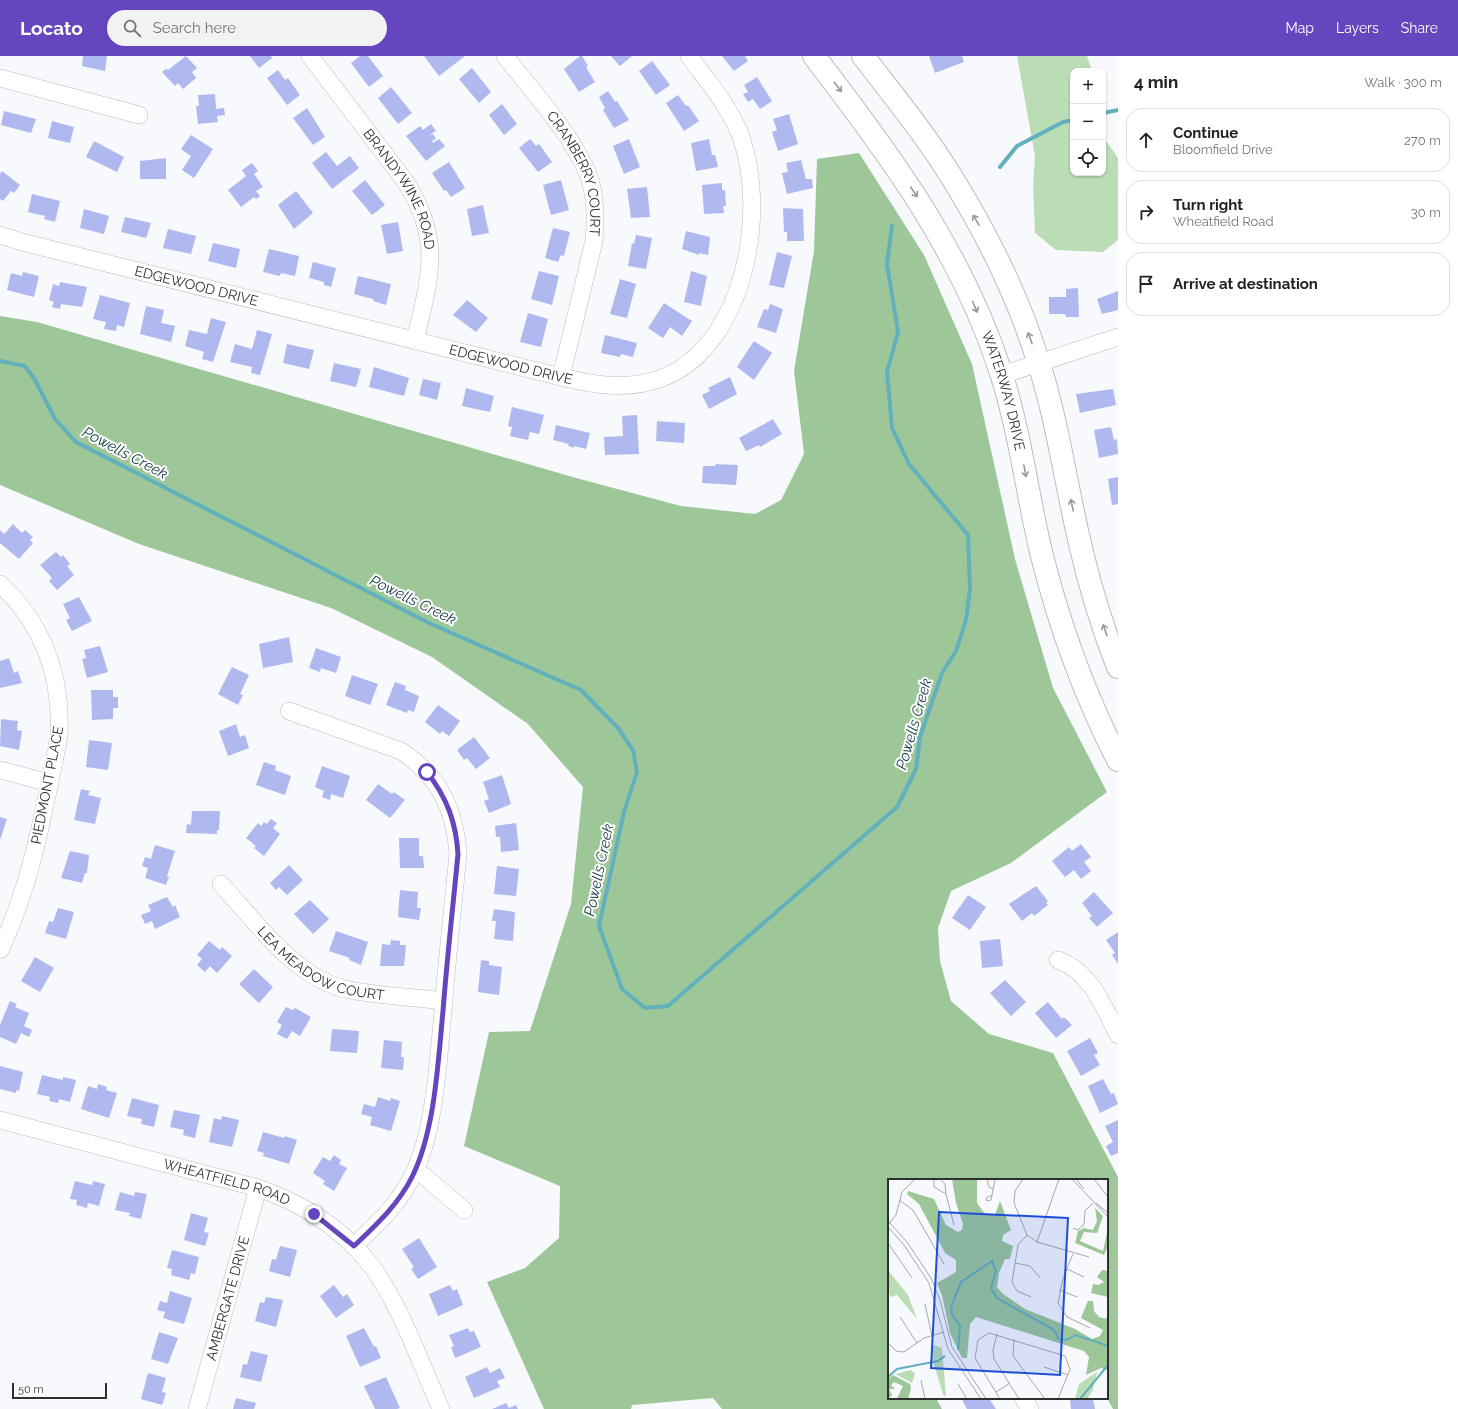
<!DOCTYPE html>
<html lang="en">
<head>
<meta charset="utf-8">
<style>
  body { margin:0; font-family:Raleway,sans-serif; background:#f2f2f2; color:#202124 }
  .controls { position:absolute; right:12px; top:12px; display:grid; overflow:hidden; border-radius:8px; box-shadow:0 1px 3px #0004 }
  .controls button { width:36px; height:36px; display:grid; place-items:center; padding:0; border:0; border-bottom:1px solid #e0e0e0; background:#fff; color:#202124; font:20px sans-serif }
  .scale { position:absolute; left:12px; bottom:10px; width:95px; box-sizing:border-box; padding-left:4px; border:2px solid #2f2f30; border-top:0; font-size:11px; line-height:14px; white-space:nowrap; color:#2f2f30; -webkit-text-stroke:3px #fff; paint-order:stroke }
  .stop { position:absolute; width:12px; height:12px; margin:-9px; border:3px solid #6546be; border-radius:50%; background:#fff }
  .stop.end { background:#6546be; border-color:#fff; box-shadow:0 1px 4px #0008 }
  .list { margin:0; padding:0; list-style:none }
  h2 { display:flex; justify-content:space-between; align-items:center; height:52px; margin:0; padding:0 16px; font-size:17px }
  h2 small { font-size:13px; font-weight:400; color:#757577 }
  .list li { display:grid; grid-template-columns:26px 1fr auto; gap:12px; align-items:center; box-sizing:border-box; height:64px; margin:0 8px 8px; padding:0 8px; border:1px solid #e0e0e0; border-radius:16px }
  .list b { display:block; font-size:15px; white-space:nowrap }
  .list p { margin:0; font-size:13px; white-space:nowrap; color:#757577 }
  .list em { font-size:13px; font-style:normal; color:#757577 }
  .icon { flex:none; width:22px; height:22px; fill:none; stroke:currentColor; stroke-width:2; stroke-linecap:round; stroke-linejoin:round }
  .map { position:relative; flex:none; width:1118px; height:1353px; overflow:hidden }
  header { display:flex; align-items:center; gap:24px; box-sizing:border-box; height:56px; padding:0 20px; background:#6546be; color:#fff }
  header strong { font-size:19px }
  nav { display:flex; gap:22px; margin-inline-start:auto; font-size:14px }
  .search { width:280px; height:36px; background:#f2f2f2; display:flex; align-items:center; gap:10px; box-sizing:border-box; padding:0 14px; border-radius:22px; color:#757577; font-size:15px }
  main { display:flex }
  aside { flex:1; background:#fff }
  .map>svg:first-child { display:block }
  .green { fill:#baddb6 }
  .forest { fill:#9dc798 }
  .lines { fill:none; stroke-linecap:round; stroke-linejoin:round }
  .stream { stroke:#63b0bd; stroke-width:4 }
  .building { fill:#afb9f0 }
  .minor-casing { stroke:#bbbcbf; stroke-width:18 }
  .major-casing { stroke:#bbbcbf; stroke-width:24 }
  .minor { stroke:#fff; stroke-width:17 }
  .major { stroke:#fff; stroke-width:22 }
  .oneway { stroke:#979798 }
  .route { stroke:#6546be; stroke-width:5 }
  .labels { text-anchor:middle; stroke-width:4; stroke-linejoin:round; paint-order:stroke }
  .street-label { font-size:14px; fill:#2f2f30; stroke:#fff }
  .water-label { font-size:15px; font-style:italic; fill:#13393f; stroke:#fff }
  .inset-river { fill:none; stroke:#63b0bd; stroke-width:2 }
  .inset-road { fill:none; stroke:#a8a8aa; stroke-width:1 }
  .view { fill:#1d4ed8; fill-opacity:0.15; stroke:#1d4ed8; stroke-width:2 }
  .inset-edge { fill:none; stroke:#2f2f30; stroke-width:2 }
</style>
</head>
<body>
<header>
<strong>Locato</strong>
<div class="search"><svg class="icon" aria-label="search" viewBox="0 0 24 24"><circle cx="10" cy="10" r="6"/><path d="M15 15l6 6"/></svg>Search here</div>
<nav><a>Map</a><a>Layers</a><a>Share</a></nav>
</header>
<main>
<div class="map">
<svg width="1118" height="1353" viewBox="0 0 1118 1353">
  <rect width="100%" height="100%" fill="#f8f9fc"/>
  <!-- green -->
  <path class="green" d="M1017 0H1087L1092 15H1073V117H1103V73L1106 85 1118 102V184L1103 196 1056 194 1035 177 1033 129 1035 100Z"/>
  <!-- forest -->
  <path class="forest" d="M859 97 924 199 972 308 1015 503 1053 632 1107 736 1011 807 951 835 938 872 940 905 951 945 989 978 1053 997 1118 1121V1353H1113L1107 1342V1124H889V1342H936L942 1353H722L713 1342 632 1349 631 1353H544L487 1226 525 1212 559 1182 560 1130 464 1090 489 976 530 975 571 848 583 731 528 668 432 601 331 552 139 488 0 429V260L37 266 576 422 681 450 755 458 781 444 804 398 794 315 814 195 817 103Z"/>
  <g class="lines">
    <!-- stream -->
    <path class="stream" d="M1103 57 1118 54
      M1000 111 1017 90 1063 66 1073 64
      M0 305 25 310 35 324 55 363 76 386 429 567 581 634 618 672 633 694 637 716 624 756 599 870 622 933 645 952 668 950 897 751 916 713 920 681 942 617 956 595 966 564 970 533 968 479 909 408 892 372 887 316 898 276 887 208 892 170"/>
  </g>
  <!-- building -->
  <path class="building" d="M83 0H107L105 15 82 10Z
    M186 0 197 12 192 16 196 22 183 33 178 27 175 30 162 16 166 13 168 14Z
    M250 0H271L272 2 259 12Z
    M360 0H368L383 20 369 31 351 7Z
    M424 0H465L439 20Z
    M580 0H582L588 10 586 11 595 26 579 36 564 13Z
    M611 0H632L620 10Z
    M722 0H745L748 5 734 15Z
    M929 0H962L964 6 935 17Z
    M652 5 670 29 656 39 639 15Z
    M472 12 491 36 479 47 459 23Z
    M278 14 285 24 288 22 300 39 287 49 267 22Z
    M757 21 772 45 760 53 753 43 748 46 743 38 748 36 744 29Z
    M391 31 412 57 398 68 378 42Z
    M608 35 615 46 617 45 629 64 614 72 603 54 605 52 599 41Z
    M215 38 216 53 224 52 225 59 217 60 218 66 198 68 196 50H199L198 39Z
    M678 39 686 50 688 49 699 65 684 75 666 47Z
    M502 48 517 68 504 79 489 59Z
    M307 52 325 81 313 89 293 62Z
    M4 55 36 63 31 77 1 69Z
    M789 58 798 88 778 95 772 76 777 74 773 63Z
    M52 65 74 71 70 87 48 82Z
    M431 68 436 75 428 80 433 78 436 83 432 85 433 87 439 83 445 90 426 105 406 80 420 70 423 74Z
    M191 79 213 93 194 122 182 114 191 100 181 93Z
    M530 83 536 90 539 88 552 106 538 116 519 92Z
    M629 83 640 111 624 118 613 90Z
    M709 83 712 99H715L718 111 696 115 691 87Z
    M94 85 124 101 117 116 86 101Z
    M326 96 337 110 350 100 359 112 332 133 312 107Z
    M166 102V123H140V105Z
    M801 104 806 123H812L813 132 787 138 782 117 788 116 786 107Z
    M449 106 465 132 451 141 446 134 444 135 432 117Z
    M252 107 258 115 254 118 263 131 256 135 260 140 256 143 254 141 241 151 228 134 246 120 242 114Z
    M2 115 20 129 14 137 11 135 3 145 0 143V118Z
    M365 124 385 149 372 159 352 135Z
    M561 124 569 154 551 159 543 129Z
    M722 127V134H725L726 150H723L724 157 704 158 702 129Z
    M647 131 650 161 631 162 627 133Z
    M296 135 313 157 294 173 278 149Z
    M32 138 60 145 55 166 44 163 45 160 28 156Z
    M483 149 489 177 472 180 467 153Z
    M783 152 803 153 804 185H787V176H784Z
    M84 153 109 160 104 178 80 172Z
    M125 161 151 167 146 182 121 176Z
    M398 166 403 195 387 198 381 169Z
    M553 172 570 176 564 200 561 199 558 206 545 202Z
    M168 173 196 180 191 198 163 192Z
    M686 175 710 181 708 199 699 197V199L682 193Z
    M636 179 652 182 646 213 628 210 632 187 634 188Z
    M213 187 240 193 236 212 208 205Z
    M269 193 299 200 295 220 281 217 280 220 263 216Z
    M777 196 792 200 784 232 769 229Z
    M313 206 336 212 331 231 324 229V226L309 222Z
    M539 215 559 220 552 249 531 243Z
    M691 215 707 220 701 250 684 246Z
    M23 216 39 220 34 241 7 234 11 217 22 220Z
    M358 220 391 228 386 249 373 245V243L354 238Z
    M620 223 636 228 627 262 610 258Z
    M60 226 87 231 82 251 61 248 60 253 52 251 54 246 49 244 53 228 59 230Z
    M1078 232 1079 261H1066L1065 258H1049V241H1066V233Z
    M1118 235V254L1102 258 1097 243Z
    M100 239 130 247 124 271 117 269 116 275 104 273 106 266 93 263Z
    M467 244 488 262 476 276 453 259Z
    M664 247 692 265 682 280 670 271 663 282 648 272Z
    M770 248 783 253 776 277 757 271 764 253 768 254Z
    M146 250 164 254 161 267 175 270 171 286 140 278Z
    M528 257 548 263 541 291 520 286Z
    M211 262 226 266 213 306 202 303 204 296 185 290 189 274 207 278Z
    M257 274 272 278 260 319 251 317 252 311 230 306 235 288 252 293Z
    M605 279 637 287 633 301 621 298 620 301 601 297Z
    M754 285 772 297 754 324 737 311Z
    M287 288 314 294 309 313 283 307Z
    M334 307 361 313 356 331 330 325Z
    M374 311 409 322 404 340 369 331Z
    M730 321 737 338 709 353 702 339 710 335 708 332Z
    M423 323 441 327 437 344 419 339Z
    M466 332 494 340 490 356 462 350Z
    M1113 333 1116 349 1080 357 1076 338Z
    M512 351 544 359 539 378 530 376 528 384 510 380 512 371 508 370Z
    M637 359 639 398 605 399 604 381 623 380 622 360Z
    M773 363 782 378 760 391 759 389 746 395 739 382Z
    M657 365 685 367 684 387 656 385Z
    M556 369 590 377 586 393 574 390V392L568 390 569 388 553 384Z
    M1111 371 1114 384 1117 383 1118 398 1099 402 1094 374Z
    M715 408 738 409 736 429 702 427 703 410H716Z
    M1118 421V448L1112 449 1108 423Z
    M13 468 22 477 25 474 33 481 30 484 33 487 19 503 0 487V474L4 478Z
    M56 496 61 501 63 499 70 508 67 510 74 519 57 534 49 525 52 522 40 509Z
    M79 541 92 565 72 575 66 564 70 562 63 548Z
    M289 581 293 606 263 612 259 588Z
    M100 590 108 616 87 622 82 603 86 602 84 594Z
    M316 592 341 601 336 617 321 612 320 616 309 612Z
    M9 602 14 617 18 615 22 627 0 632V605Z
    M232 611 249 619 240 638 243 639 238 649 218 638Z
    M352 619 378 628 370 649 345 640Z
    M395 626 406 630 405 634 419 640 414 656 408 654 407 657 386 649Z
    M91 634H113V641H118V652H113V663L92 664Z
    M438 649 460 665 449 680 442 675 440 678 425 666Z
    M1 663 18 665 17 674 22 675 19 694 0 690Z
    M236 668 240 681 245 679 249 692 228 700 219 675Z
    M474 681 490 702 476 713 467 702 464 704 457 694Z
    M89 684 112 687 108 714 86 711Z
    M264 706 276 710 275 714 291 720 285 739 256 729Z
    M322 710 350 720 343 742 331 738 330 744 322 741 324 735 315 731Z
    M502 719 511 748 489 757 484 745 489 743 483 726Z
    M378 728 392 738 394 736 405 744 390 762 366 744Z
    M81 733 90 735 88 739 101 742 95 768 74 764Z
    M192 755H220L219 774H217V778L186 777 187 768 191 769Z
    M0 761 7 763 0 784Z
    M271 763 277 767 273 772 280 778 264 800 254 792 256 790 246 782 258 767 261 770 264 766 267 768Z
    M516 767 519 794 501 796 500 781H496L495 770Z
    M399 782H419V800H423L424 812H400Z
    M1081 788 1091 801 1084 806 1091 815 1081 823 1074 814 1065 821 1052 805 1069 791 1072 795Z
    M155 789 175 795 167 820 169 821 166 829 145 822 148 812 142 810 145 801 151 803Z
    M70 795 89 799 87 817H85L82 827 61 822Z
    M289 809 303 824 287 839 279 831 276 834 270 827Z
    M497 810 519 813 516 840 494 838Z
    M1036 830 1048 845 1046 847 1048 849 1034 860 1032 857 1022 865 1009 848Z
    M400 834 418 836 417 852H421L419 864 398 861Z
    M1094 836 1113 857 1097 871 1089 862 1092 860 1082 847Z
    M968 839 986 851 970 874 952 862Z
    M167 841 173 851 175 849 180 861 155 873 152 865 145 868 141 859 151 855 148 849Z
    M310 844 329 863 313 878 294 858Z
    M58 852 74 856 66 883 45 877 49 865 53 866Z
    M494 853 515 856 513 885 494 883 496 865H492Z
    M336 875 368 886 361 909 349 904 350 902 329 895Z
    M1118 876V908L1112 899 1115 897 1106 884Z
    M1000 883 1003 910 982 912 980 885Z
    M391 884 400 885V889H406L404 910H380L382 888 390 889Z
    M209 885 220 894 222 891 232 900 217 917 210 910 205 916 197 909 202 903 197 899Z
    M35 901 54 912 40 936 21 925Z
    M481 904 489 905V909L502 911 499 939 478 936Z
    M254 913 273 931 259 947 239 928Z
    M1005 924 1026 946 1011 960 990 937Z
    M10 945 17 948 15 951 29 957 24 970 32 974 29 981 21 977 16 988 0 981V969Z
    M1048 946 1062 963 1064 961 1072 969 1056 982 1035 957Z
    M286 951 293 954 295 952 311 961 300 980 292 975 287 983 277 978 282 969 277 966Z
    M332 973 359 975 357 997 330 995Z
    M1090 982 1098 997 1094 999 1100 1009 1081 1020 1067 995Z
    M384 984 402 986 401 1001H404L403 1014 381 1012Z
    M0 1010 23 1016 19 1035 16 1034V1037L0 1033Z
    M42 1019 63 1024V1021L76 1024 70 1046 59 1043 58 1047 49 1045 50 1041 37 1038Z
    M1103 1023 1111 1038 1114 1037 1118 1048 1100 1057 1088 1030Z
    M98 1028 107 1031 106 1034 117 1037 109 1062 81 1053 88 1030 97 1033Z
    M378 1041 390 1045 391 1042 400 1045 391 1075 370 1069 372 1061 361 1058 364 1048 375 1051Z
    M132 1042 159 1049 154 1071 141 1068 142 1063 127 1060Z
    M174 1054 200 1059 195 1082 183 1079 184 1074 170 1071Z
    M222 1060 239 1064 232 1091 209 1086 214 1062 221 1064Z
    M1118 1064V1097L1111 1100 1106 1090 1113 1086 1105 1070Z
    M263 1076 284 1082 285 1080 297 1084 289 1108 263 1100 264 1097 257 1095Z
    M334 1099 341 1104 339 1108 347 1112 334 1135 323 1128 325 1125 313 1117 323 1101 330 1105Z
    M75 1125 92 1129 93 1125 105 1128 99 1150 88 1147 87 1152 76 1149 77 1144 70 1143Z
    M120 1136 134 1140 135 1136 147 1138 141 1163 129 1160 130 1157 115 1154Z
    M191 1157 208 1162 204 1176 209 1177 205 1190 184 1184Z
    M419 1182 437 1211 418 1223 411 1213 414 1211 402 1193Z
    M280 1190 297 1194 290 1221 269 1215 272 1203 276 1204Z
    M172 1194 199 1201 195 1218 191 1217 189 1224 171 1219 172 1213 167 1212Z
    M334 1229 343 1241 347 1238 354 1249 336 1262 320 1240Z
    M450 1229 453 1235 457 1233 463 1249 438 1260 429 1238Z
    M170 1235 192 1242 184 1268 163 1262 165 1256 157 1254 160 1245 167 1247Z
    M266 1241 283 1244 276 1271 255 1265 260 1246 264 1247Z
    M364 1272 374 1291 376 1290 381 1302 360 1311 346 1280Z
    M468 1272 470 1276 474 1275 481 1291 455 1302 451 1291 454 1290 449 1279Z
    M159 1276 178 1282 168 1308 151 1303Z
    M251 1295 268 1299 261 1326 240 1321 243 1308 247 1309Z
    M487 1311 490 1317 500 1312 505 1322 497 1325 500 1331 474 1342 465 1321Z
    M148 1317 166 1322 162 1336 166 1337 162 1349 141 1343Z
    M386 1321 400 1352 397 1353H375L364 1330Z
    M236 1342 256 1347 254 1353H233Z
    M961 1342H989L996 1353H967Z
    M1082 1342H1093L1095 1353H1071L1070 1344Z
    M506 1347 509 1352 516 1349 518 1353H492Z"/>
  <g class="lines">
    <!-- minor casing -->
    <g class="minor-casing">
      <g id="minor">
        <path id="s1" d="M310 0 405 125C443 184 430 221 415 285"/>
        <path id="s2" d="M505 0C532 35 576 82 590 124 596 144 596 164 594 185L561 321"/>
        <path d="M0 22 139 59"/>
        <path id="s3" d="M0 179 22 186 561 321C595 329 627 335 662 322 745 290 768 157 741 81 730 51 708 26 689 0"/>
        <path d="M1002 319 1118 281"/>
        <path d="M0 528C44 569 62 622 59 681 44 753 32 828 0 894"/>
        <path d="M289 655 401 695C439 720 455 753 458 798 453 850 447 903 443 955 438 1005 435 1077 412 1121 398 1149 376 1169 354 1190"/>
        <path d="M0 714 50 727"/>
        <path id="s4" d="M221 828C257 867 296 924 350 934 380 940 413 941 443 945"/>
        <path d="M1058 904C1091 916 1103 949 1118 979"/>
        <path id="s5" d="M0 1064 258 1132C299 1146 337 1169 366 1203 397 1240 421 1308 441 1353"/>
        <path d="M415 1116 424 1120 464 1154"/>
        <path d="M1023 1342 1030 1353"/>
        <path id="s6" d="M197 1353 258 1132"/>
      </g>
    </g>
    <!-- major casing -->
    <g class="major-casing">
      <g id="major">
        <path id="s7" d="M814 0C891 100 962 196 1001 317 1020 376 1027 437 1041 496 1059 568 1084 638 1118 704"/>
        <path d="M863 0C893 39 925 78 951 120 987 178 1019 242 1039 308 1057 364 1065 422 1078 479 1088 524 1101 568 1118 611"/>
      </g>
    </g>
    <!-- minor -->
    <use href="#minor" class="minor"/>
    <!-- major -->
    <use href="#major" class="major"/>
  </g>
  <!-- one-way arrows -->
  <defs><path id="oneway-shaft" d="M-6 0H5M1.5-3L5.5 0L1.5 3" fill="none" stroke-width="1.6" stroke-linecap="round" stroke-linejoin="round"/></defs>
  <g class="oneway">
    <use href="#oneway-shaft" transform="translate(838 31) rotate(53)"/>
    <use href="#oneway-shaft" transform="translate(914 136) rotate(56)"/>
    <use href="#oneway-shaft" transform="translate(976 164) rotate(-120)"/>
    <use href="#oneway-shaft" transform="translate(975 251) rotate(67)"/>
    <use href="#oneway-shaft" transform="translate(1030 282) rotate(-110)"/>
    <use href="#oneway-shaft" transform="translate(1025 415) rotate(79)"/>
    <use href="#oneway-shaft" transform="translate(1072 449) rotate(-102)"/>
    <use href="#oneway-shaft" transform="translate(1105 574) rotate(-109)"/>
  </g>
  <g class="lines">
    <!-- route -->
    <path class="route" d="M314 1158 354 1190C376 1169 398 1149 412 1121 435 1075 438 1006 443 955 447 903 453 850 458 798 456 766 447 742 427 716"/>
  </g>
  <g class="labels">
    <!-- street labels -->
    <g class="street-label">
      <text dy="5" stroke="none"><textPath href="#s2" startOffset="140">CRANBERRY COURT</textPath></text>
      <text dy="5" stroke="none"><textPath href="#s1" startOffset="162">BRANDYWINE ROAD</textPath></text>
      <text dy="5" stroke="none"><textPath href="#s3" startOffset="203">EDGEWOOD DRIVE</textPath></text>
      <text dy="5" stroke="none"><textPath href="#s3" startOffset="527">EDGEWOOD DRIVE</textPath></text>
      <text dy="5" stroke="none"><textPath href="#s7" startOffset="388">WATERWAY DRIVE</textPath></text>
      <text transform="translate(47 729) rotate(-79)" y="5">PIEDMONT PLACE</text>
      <text dy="5" stroke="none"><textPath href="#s4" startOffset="132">LEA MEADOW COURT</textPath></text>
      <text dy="5" stroke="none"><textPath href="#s5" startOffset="235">WHEATFIELD ROAD</textPath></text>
      <text dy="5" stroke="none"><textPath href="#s6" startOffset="115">AMBERGATE DRIVE</textPath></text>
    </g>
    <!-- water labels -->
    <g class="water-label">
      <text transform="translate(125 397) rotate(28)" y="5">Powells Creek</text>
      <text transform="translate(413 544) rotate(26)" y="5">Powells Creek</text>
      <text transform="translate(914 668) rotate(-74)" y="5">Powells Creek</text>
      <text transform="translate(599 814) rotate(-78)" y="5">Powells Creek</text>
    </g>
  </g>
  <!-- overview -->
  <g transform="translate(888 1123)">
    <rect width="220" height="220" fill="#f8f9fc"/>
    <path d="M0 91 20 116 29 140 9 116 3 118 0 113ZM46 166 54 169 58 218 55 215 43 176V169ZM23 191 27 195 24 204 7 195ZM209 193 205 211 199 220H187L191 205Z" fill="#baddb6"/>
    <path d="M64 0H89V24L98 36H107L112 22 123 51 115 56 114 62 125 67 122 80H117L111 94 109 108 115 115 137 130 187 150 204 160 212 157 215 151 193 139 200 122H205L206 132 211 138 218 140 220 135V191L213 189 198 196 201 178 196 172 88 138 82 145 79 179H74L62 154 54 116 49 104 68 93V81L57 74 31 25 19 15 20 12 46 20 58 46 70 53 74 51 75 45 68 24ZM207 29 215 37 209 54 196 53 192 62 215 72 220 49V67L216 76 187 64 190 52 196 49 205 51 209 42ZM214 91 220 92V118L203 114 205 105 210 106 216 103 209 98ZM5 196 22 205 23 210 20 220H9L15 207 6 203 3 206 7 210H1L4 216 0 220V200Z" fill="#9dc798"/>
    <path class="inset-river" d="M70 171 72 147 63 134 64 125 73 103 104 82 108 92 103 109 109 119 166 151 171 160 178 161 188 156 220 167M0 198 9 190 50 182 57 177M192 220 220 186"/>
    <path class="inset-road" d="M46 0V8L58 15 66 46M52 0 57 5 58 15M99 0 101 8 105 10M135 0 127 12 126 24 139 56 149 63 201 78M184 0 220 38M188 0 196 10M206 0 220 18M104 16 98 19 99 22 103 21 104 16 107 0M11 21 25 31 56 85M208 24 220 34M0 42 19 63 43 99 52 121 64 168 98 220M0 46 8 36 14 13 27 0M0 48 16 66 41 104 60 170 93 220M185 49 190 51 196 45 197 32 205 24M139 56 130 66 124 103 129 112 143 118M149 63 171 0M0 64 24 99M185 75 175 99 170 124 179 138 202 149M127 84 142 87 152 99M179 90 196 98M171 111 189 118M37 125 44 157M12 138 29 164M109 155 105 171 106 180 131 220M126 160 125 177 157 220M0 164 8 172 16 173 36 159 56 153M156 188 180 196M33 201 37 220M70 205 79 220M108 213 122 204M112 220 87 179 90 161 101 154 177 177 182 190 170 220"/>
    <path class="view" d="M51 33 180 39 172 196 43 189Z"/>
    <rect width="220" height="220" class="inset-edge"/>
  </g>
</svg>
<div class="controls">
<button>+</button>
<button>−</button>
<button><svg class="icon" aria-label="locate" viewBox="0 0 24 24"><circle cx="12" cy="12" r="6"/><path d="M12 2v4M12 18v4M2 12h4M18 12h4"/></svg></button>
</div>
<div class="scale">50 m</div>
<div class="stop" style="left:427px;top:716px"></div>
<div class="stop end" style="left:314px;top:1158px"></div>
</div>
<aside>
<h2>4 min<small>Walk · 300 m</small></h2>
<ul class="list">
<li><svg class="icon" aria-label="ahead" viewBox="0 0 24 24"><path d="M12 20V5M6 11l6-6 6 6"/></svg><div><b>Continue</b><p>Bloomfield Drive</p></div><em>270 m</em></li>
<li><svg class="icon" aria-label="right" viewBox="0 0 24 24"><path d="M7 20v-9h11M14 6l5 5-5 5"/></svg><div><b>Turn right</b><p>Wheatfield Road</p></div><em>30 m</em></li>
<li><svg class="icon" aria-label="arrive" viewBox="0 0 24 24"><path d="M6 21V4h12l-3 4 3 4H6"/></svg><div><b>Arrive at destination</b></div></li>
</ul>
</aside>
</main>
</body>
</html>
